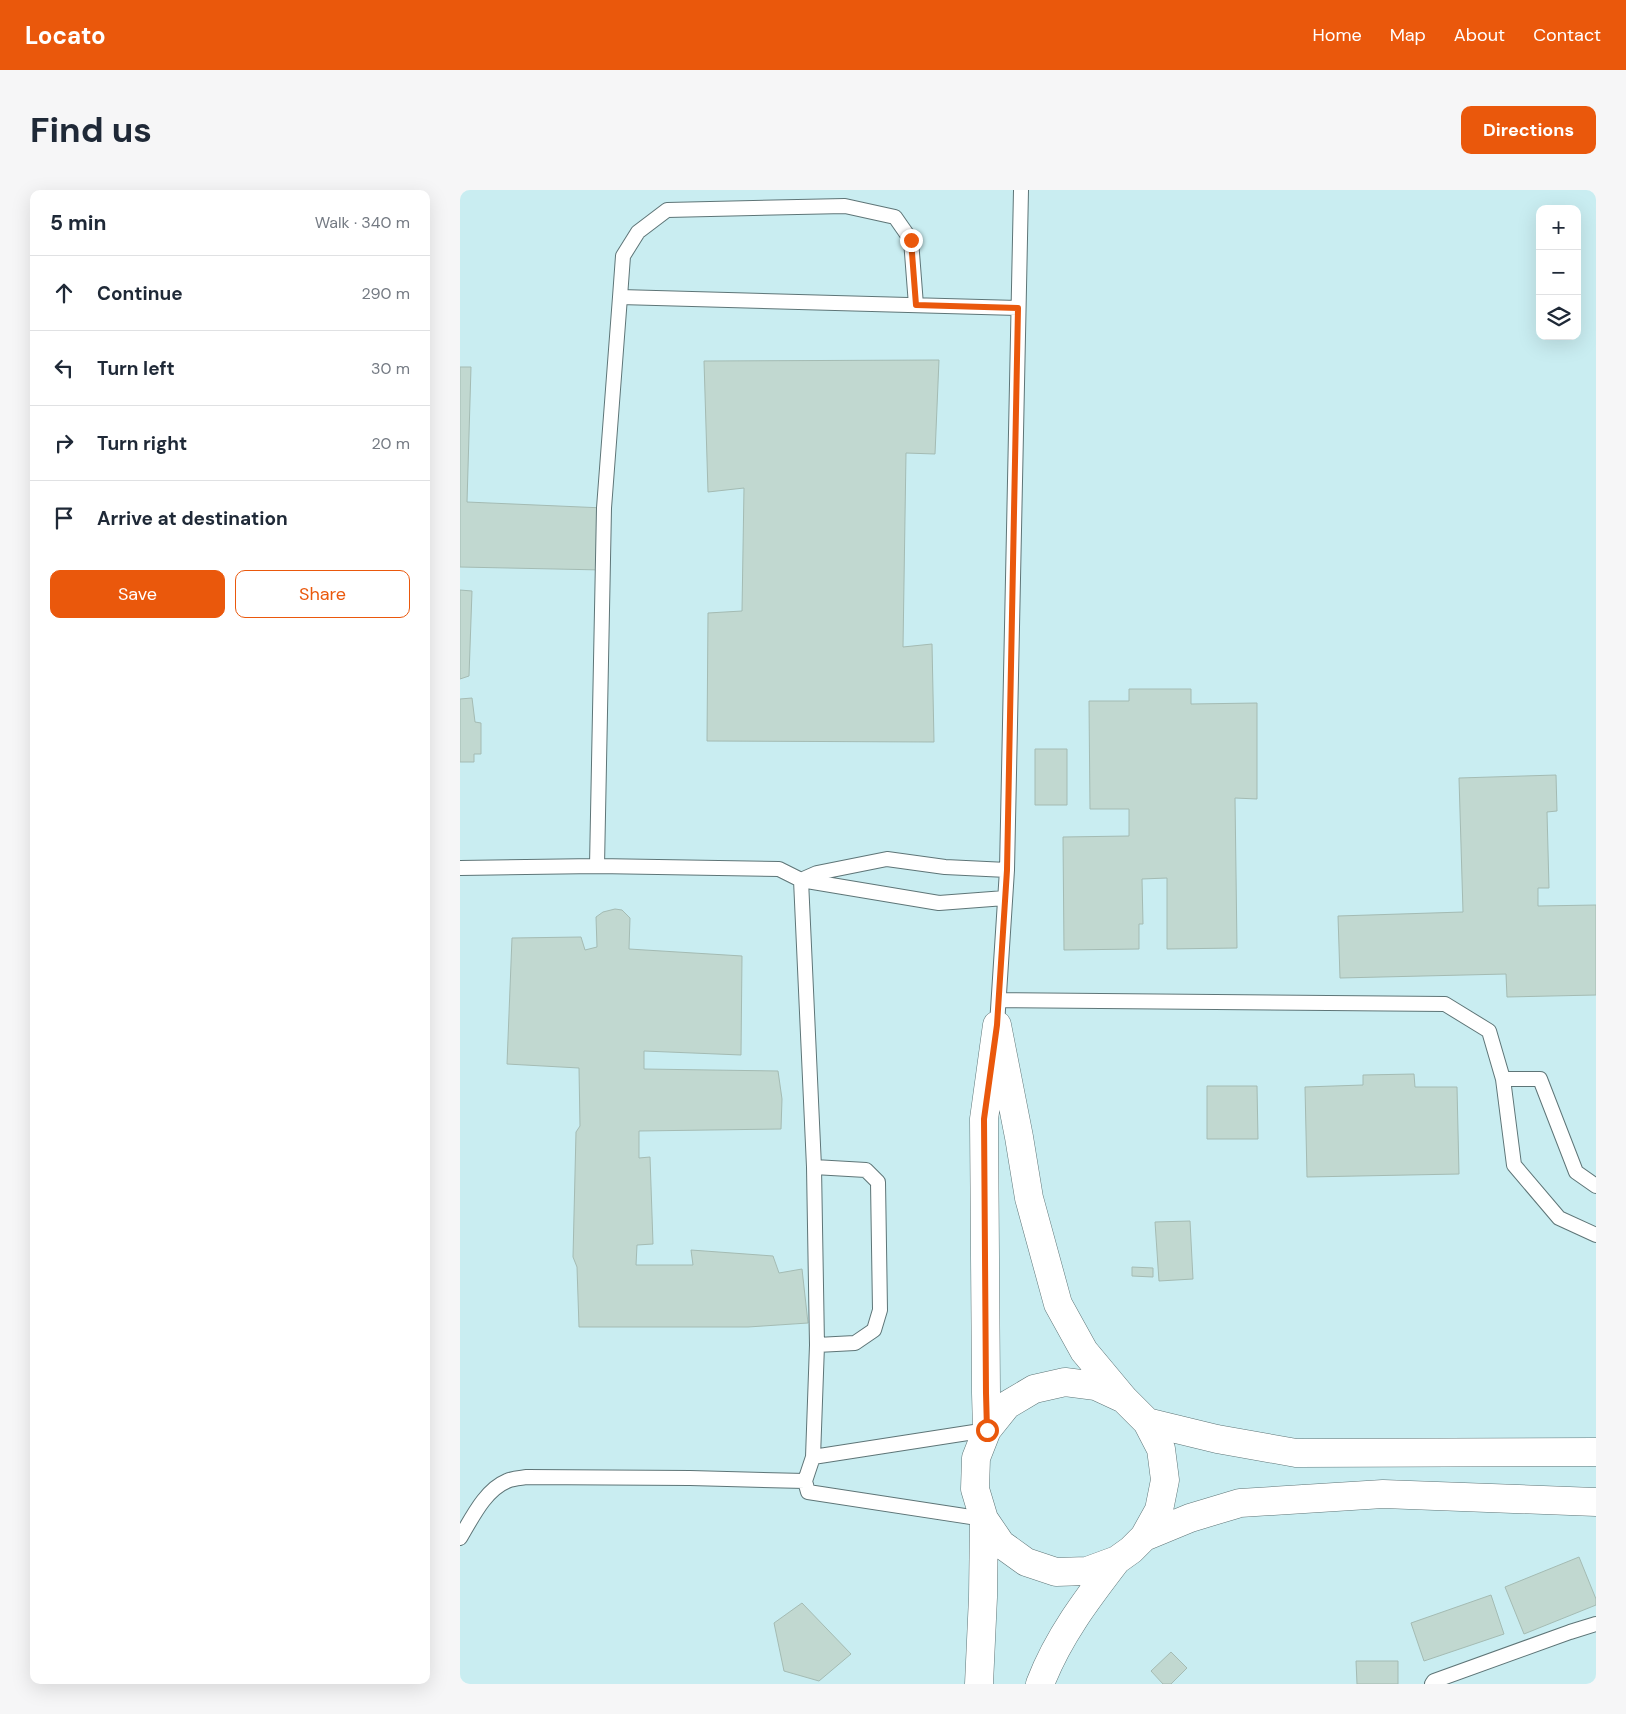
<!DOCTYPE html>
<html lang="en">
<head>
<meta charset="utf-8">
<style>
  body { margin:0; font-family:"DM Sans",sans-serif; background:#f6f6f7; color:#1f2937 }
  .controls { position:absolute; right:15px; top:15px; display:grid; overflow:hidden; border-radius:10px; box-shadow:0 5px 20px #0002 }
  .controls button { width:45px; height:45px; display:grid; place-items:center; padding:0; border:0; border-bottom:1px solid #e0e1e3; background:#fff; color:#1f2937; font:25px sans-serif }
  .stop { position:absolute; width:15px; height:15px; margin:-11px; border:4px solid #ea580c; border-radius:50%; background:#fff }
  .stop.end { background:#ea580c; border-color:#fff; box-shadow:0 1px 5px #0008 }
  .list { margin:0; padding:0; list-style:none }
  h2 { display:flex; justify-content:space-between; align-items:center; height:65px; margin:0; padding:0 20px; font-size:21px }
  h2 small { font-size:16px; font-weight:400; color:#747a83 }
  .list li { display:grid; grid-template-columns:32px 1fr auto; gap:15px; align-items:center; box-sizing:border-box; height:75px; padding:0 20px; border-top:1px solid #e0e1e3 }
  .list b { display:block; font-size:19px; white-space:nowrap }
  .list em { font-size:16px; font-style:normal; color:#747a83 }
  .actions { display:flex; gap:10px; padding:15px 20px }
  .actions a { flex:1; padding:11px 0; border:1px solid #ea580c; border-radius:10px; text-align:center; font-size:18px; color:#ea580c }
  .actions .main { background:#ea580c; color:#fff }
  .icon { flex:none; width:28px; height:28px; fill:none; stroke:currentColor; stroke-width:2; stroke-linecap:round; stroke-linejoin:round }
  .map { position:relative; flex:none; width:1136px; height:1494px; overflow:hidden; border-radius:10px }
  header { display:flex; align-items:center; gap:30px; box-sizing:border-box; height:70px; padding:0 25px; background:#ea580c; color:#fff }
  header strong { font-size:24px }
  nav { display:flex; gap:28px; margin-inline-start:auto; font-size:18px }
  .intro { display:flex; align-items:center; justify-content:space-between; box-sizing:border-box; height:120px; padding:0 30px }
  h1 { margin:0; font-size:35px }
  .button { padding:12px 22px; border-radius:10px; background:#ea580c; color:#fff; font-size:18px; font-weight:700 }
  main { display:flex; gap:30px; padding:0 30px }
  aside { flex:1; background:#fff; border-radius:10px; box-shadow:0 5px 20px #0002 }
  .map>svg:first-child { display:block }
  .built { fill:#c9edf1; fill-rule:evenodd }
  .building { fill:#c1d8d0; stroke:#a4bbb3 }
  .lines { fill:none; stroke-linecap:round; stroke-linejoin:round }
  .service-casing { stroke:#5e7577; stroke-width:16 }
  .tertiary-casing { stroke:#5e7577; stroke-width:29 }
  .service { stroke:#fff; stroke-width:14 }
  .tertiary { stroke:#fff; stroke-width:28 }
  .route { stroke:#ea580c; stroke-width:6 }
</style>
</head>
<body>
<header>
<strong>Locato</strong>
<nav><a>Home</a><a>Map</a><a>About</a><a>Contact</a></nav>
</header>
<div class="intro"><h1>Find us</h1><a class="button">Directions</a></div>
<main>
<aside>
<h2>5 min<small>Walk · 340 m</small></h2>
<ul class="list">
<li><svg class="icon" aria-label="ahead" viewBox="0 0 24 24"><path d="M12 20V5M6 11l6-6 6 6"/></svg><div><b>Continue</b></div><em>290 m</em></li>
<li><svg class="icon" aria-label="left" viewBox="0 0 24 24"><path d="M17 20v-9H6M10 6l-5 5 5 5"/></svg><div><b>Turn left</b></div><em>30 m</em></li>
<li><svg class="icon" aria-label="right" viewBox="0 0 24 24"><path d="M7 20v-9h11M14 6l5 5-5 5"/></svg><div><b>Turn right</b></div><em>20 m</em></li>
<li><svg class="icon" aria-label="arrive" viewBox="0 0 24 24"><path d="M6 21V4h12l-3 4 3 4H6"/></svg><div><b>Arrive at destination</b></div></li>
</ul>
<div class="actions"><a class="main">Save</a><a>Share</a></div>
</aside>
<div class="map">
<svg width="1136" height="1494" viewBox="0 0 1136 1494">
  <rect width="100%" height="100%" fill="#ddf7f9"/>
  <!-- built -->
  <path class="built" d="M0 0H1136V1494H0ZM1080 19H1117V146H1080Z"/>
  <!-- building -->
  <path class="building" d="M479 170 475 264 446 263 443 457 472 454 474 552 247 551 248 423 282 421 284 298 248 302 244 171Z
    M0 177H11L7 312 144 318 143 380 0 377Z
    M0 400 12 401 9 486 0 489Z
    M669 499H731V514L797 513V609L775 608 777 758 707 759V688L682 689 683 734H679V759L604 760 603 647 669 646V619H630L629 511H669Z
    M12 508 15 532 21 533V564H14V572H0V509Z
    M575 559H607V615H575Z
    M1096 585 1097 621 1087 622 1089 698H1078V716L1136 715V805L1047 807 1046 784 880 788 878 726 1003 722 999 588Z
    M155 719 162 720 170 728 169 759 282 766 281 865 184 861V879L318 881 322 909 321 939 179 941V968L190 967 193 1054 177 1055 176 1075H233L231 1060 313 1066 319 1083 342 1079 348 1133 288 1137H119L117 1077 113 1067 116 942 120 936 119 878 47 874 52 748 121 747 125 760 137 757 136 727 143 722Z
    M954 884 955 897H997L999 984 847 987 845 897 903 895V885Z
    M747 896H797L798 949H747Z
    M730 1031 733 1089 699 1091 695 1032Z
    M672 1077 693 1078V1087L672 1086Z
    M1119 1367 1136 1409V1415L1064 1444 1045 1397Z
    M1031 1405 1044 1444 964 1471 951 1433Z
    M342 1413 391 1464 359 1491 324 1481 314 1433Z
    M711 1462 727 1478 711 1494H703L691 1481Z
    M896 1471H938V1494H897Z"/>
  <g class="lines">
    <!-- service casing -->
    <g class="service-casing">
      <path id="service" d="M160 107 163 66 178 42 207 20 385 16 435 27 451 50 456 115
        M137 676 144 318 160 107 558 118
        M0 678 137 676 319 679 341 690 354 977 357 1155 353 1267 345 1291 348 1302 524 1329
        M341 690 357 683 427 669 485 677 547 680
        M341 690 479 713 545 708
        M539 810 985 814 1029 841 1043 889 1054 975 1099 1028 1136 1045
        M537 835 547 680 561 0
        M1043 889H1080L1116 982 1136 996
        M354 977 406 980 418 992 420 1120 414 1140 395 1153 357 1155
        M353 1267 527 1240
        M0 1348C12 1328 25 1300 47 1291 53 1288 61 1288 67 1287L230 1288 345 1291
        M972 1494 974 1491 1110 1442 1136 1434"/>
    </g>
    <!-- tertiary casing -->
    <g class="tertiary-casing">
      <path id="tertiary" d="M687 1232 757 1249 836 1263 1136 1262
        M527 1240 526 1203 524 929 537 835 559 947 569 1008 598 1114 624 1161 664 1209 687 1232 701 1259 705 1290 699 1320 684 1347 671 1360 657 1370 627 1381 596 1382 566 1372 541 1354 524 1329 515 1299 516 1268 527 1240 547 1215 574 1199 605 1192 636 1196 664 1209
        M684 1347 730 1328 780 1313 923 1304 1136 1312
        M519 1494 523 1407 524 1329
        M580 1494C598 1447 627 1409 657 1370"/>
    </g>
    <!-- service -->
    <use href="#service" class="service"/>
    <!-- tertiary -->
    <use href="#tertiary" class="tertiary"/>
  </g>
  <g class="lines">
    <!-- route -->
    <path class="route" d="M451 50 456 115 558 118 547 680 537 835 524 929 526 1203 527 1240"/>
  </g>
</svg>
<div class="controls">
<button>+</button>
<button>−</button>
<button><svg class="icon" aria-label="layers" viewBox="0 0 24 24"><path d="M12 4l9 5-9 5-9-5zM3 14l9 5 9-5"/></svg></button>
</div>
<div class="stop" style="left:527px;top:1240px"></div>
<div class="stop end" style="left:451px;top:50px"></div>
</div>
</main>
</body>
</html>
